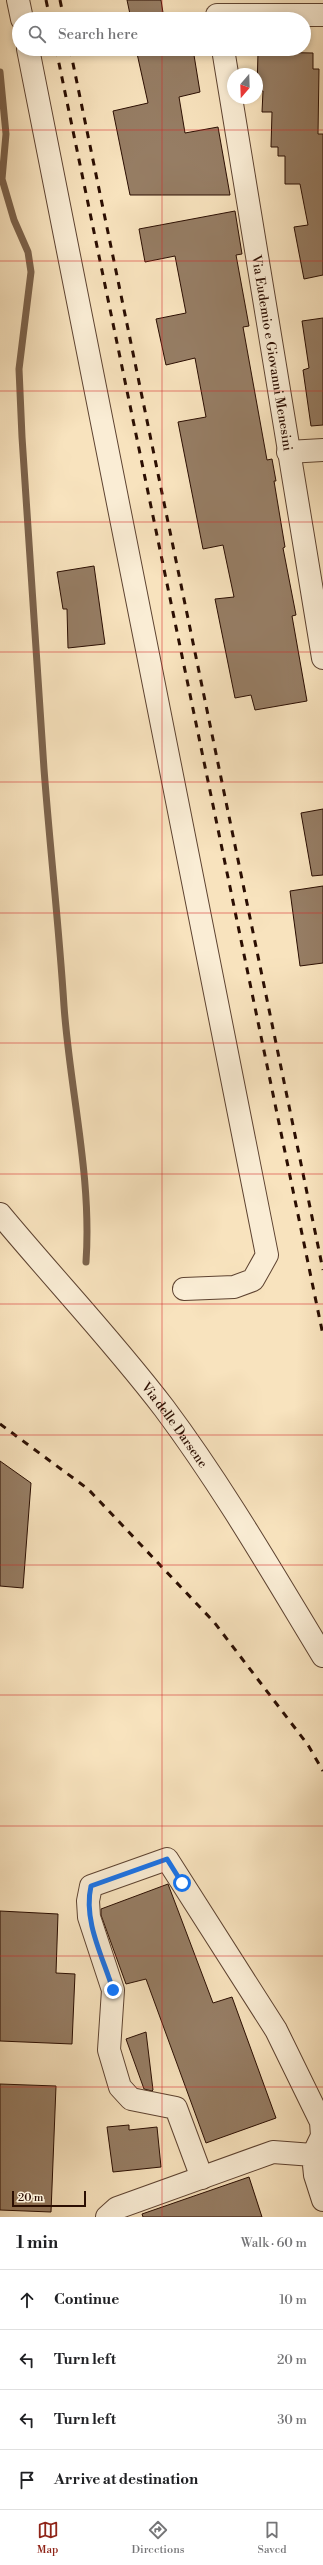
<!DOCTYPE html>
<html lang="en">
<head>
<meta charset="utf-8">
<style>
  body { margin:0; font-family:"Libre Bodoni",serif; background:#f2f2f2; color:#202124 }
  .compass { position:absolute; left:227px; top:68px; width:36px; height:36px; border-radius:50%; background:#fff; box-shadow:0 2px 6px #0003; rotate:199deg }
  .scale { position:absolute; left:12px; bottom:10px; width:74px; box-sizing:border-box; padding-left:4px; border:2px solid #2b0e02; border-top:0; font-size:11px; line-height:14px; white-space:nowrap; color:#2b0e02; -webkit-text-stroke:3px #faedd5; paint-order:stroke }
  .stop { position:absolute; width:12px; height:12px; margin:-9px; border:3px solid #1a73e8; border-radius:50%; background:#fff }
  .stop.end { background:#1a73e8; border-color:#fff; box-shadow:0 1px 4px #0008 }
  .list { margin:0; padding:0; list-style:none }
  h2 { display:flex; justify-content:space-between; align-items:center; height:52px; margin:0; padding:0 16px; font-size:17px }
  h2 small { font-size:13px; font-weight:400; color:#757577 }
  .list li { display:grid; grid-template-columns:26px 1fr auto; gap:12px; align-items:center; box-sizing:border-box; height:60px; padding:0 16px; border-top:1px solid #e0e0e0 }
  .list b { display:block; font-size:15px; white-space:nowrap }
  .list em { font-size:13px; font-style:normal; color:#757577 }
  .icon { flex:none; width:22px; height:22px; fill:none; stroke:currentColor; stroke-width:2; stroke-linecap:round; stroke-linejoin:round }
  .map { position:relative; flex:none; width:323px; height:2217px; overflow:hidden }
  .search { position:absolute; background:#fff; box-shadow:0 2px 6px #0003; left:12px; right:12px; top:12px; height:44px; display:flex; align-items:center; gap:10px; box-sizing:border-box; padding:0 14px; border-radius:22px; color:#757577; font-size:15px }
  .sheet { height:292px; background:#fff }
  nav { display:flex; justify-content:space-around; align-items:center; box-sizing:border-box; height:56px; border-top:1px solid #e0e0e0; background:#fff; font-size:11px; color:#757577 }
  nav a { display:grid; justify-items:center; gap:2px }
  nav .on { color:#8f2418 }
  .map>svg:first-child { display:block }
  .lines { fill:none; stroke-linecap:round; stroke-linejoin:round }
  .stream { stroke:#7c634c; stroke-width:7 }
  .building { fill:#967d64; stroke:#2b0e02 }
  .minor-casing { stroke:#5e4331; stroke-width:24 }
  .minor { stroke:#faedd5; stroke-width:22 }
  .rail { stroke:#2b0e02; stroke-width:3; stroke-dasharray:7 7; stroke-linecap:butt }
  .route { stroke:#1a73e8; stroke-width:5 }
  .grid { fill:none; stroke:#d62828; stroke-width:1; stroke-opacity:0.55 }
  .labels { text-anchor:middle; stroke-width:4; stroke-linejoin:round; paint-order:stroke }
  .street-label { font-size:13px; fill:#2b0e02; stroke:#faedd5 }
</style>
</head>
<body>
<div class="map">
<svg width="323" height="2217" viewBox="0 0 323 2217">
  <rect width="100%" height="100%" fill="#f8e3be"/>
  <filter id="stains"><feTurbulence type="fractalNoise" baseFrequency=".005" numOctaves="4"/><feColorMatrix values="0 0 0 0 .2 0 0 0 0 .09 0 0 0 0 .02 0 0 0 .5 -.17"/></filter>
  <radialGradient id="worn" r=".72"><stop offset=".6" stop-color="#630" stop-opacity="0"/><stop offset="1" stop-color="#630" stop-opacity=".3"/></radialGradient>
  <g class="lines">
    <!-- stream -->
    <path class="stream" d="M0 72 6 134 2 179 14 220 28 252 31 272 19 369 22 437C29 548 36 659 44 769 50 848 59 927 64 1006 70 1091 92 1176 86 1262"/>
  </g>
  <!-- building -->
  <path class="building" d="M127 0H161L164 19H131Z
    M136 49H170V54L193 49 200 92 179 97 185 133 218 127 230 195H130L113 111 148 103Z
    M258 52 313 53V69H319L318 134H323V275L304 279 294 227 308 225 300 184H285V156H278V147H271L272 112H262L263 91H257Z
    M235 211 242 254 236 255 249 326 243 327 267 460 272 459 276 481H274L285 547 283 548 296 615 292 616 307 701 255 710 251 695 235 698 215 599 234 597 223 545 203 549 178 422 206 417 195 358 166 365 156 319 186 313 175 256 145 262 139 229Z
    M323 318V425L311 426 303 370 309 368 302 321Z
    M94 566 105 644 68 648 67 609H63L57 572Z
    M323 809V875L312 876 301 813Z
    M323 886V963L300 966 290 891Z
    M0 1461 31 1483 23 1588 0 1586Z
    M168 1884 213 2003 232 1997 276 2118 206 2143 146 1979 126 1984 101 1915V1909Z
    M0 1911 58 1914 56 1973 75 1974 72 2044 0 2041Z
    M146 2032 153 2090 152 2091 144 2089 126 2039Z
    M0 2084 56 2086 51 2212 0 2210Z
    M129 2125V2130L157 2127 161 2167 113 2172 107 2127Z
    M249 2177 262 2217H143L142 2214Z"/>
  <g class="lines">
    <!-- minor casing -->
    <g class="minor-casing">
      <g id="minor">
        <path d="M18 0 22 19"/>
        <path d="M217 15H323"/>
        <path d="M28 49 267 1255 253 1280 234 1287 184 1289"/>
        <path id="s1" d="M223 49 323 658"/>
        <path d="M288 452 323 450"/>
        <path id="s2" d="M0 1214C54 1279 113 1341 164 1408 223 1487 272 1572 323 1656"/>
        <path d="M202 2178 176 2108 131 2099 120 2087 109 2050 113 1990 89 1917 88 1901 91 1886 167 1859 276 2030 321 2122 322 2136 313 2155"/>
        <path d="M107 2217 117 2208 273 2152 313 2155 315 2175 323 2200"/>
      </g>
    </g>
    <!-- minor -->
    <use href="#minor" class="minor"/>
    <!-- rail -->
    <path class="rail" d="M46 0 50 19
      M60 0 64 19
      M56 49 323 1335
      M70 49 323 1270
      M0 1424 88 1489 214 1622 308 1745 323 1771"/>
  </g>
  <g class="lines">
    <!-- route -->
    <path class="route" d="M113 1990C103 1957 83 1921 91 1886L167 1859 182 1883"/>
  </g>
  <!-- grid -->
  <path class="grid" d="M162 0V19M162 49V2217M0 130H323M0 261H323M0 391H323M0 522H323M0 652H323M0 782H323M0 913H323M0 1043H323M0 1174H323M0 1304H323M0 1435H323M0 1565H323M0 1695H323M0 1826H323M0 1956H323M0 2087H323"/>
  <g class="labels">
    <!-- street labels -->
    <g class="street-label">
      <text dy="5" stroke="none"><textPath href="#s1" startOffset="308">Via Eudemio e Giovanni Menesini</textPath></text>
      <text dy="5" stroke="none"><textPath href="#s2" startOffset="274">Via delle Darsene</textPath></text>
    </g>
  </g>
  <rect width="100%" height="100%" filter="url(#stains)"/>
  <rect width="100%" height="100%" fill="url(#worn)"/>
</svg>
<svg class="compass" viewBox="-18 -18 36 36"><path d="M0-13l5 13h-10z" fill="#e53935"/><path d="M0 13l5-13h-10z" fill="#757577"/></svg>
<div class="scale">20 m</div>
<div class="stop" style="left:182px;top:1883px"></div>
<div class="stop end" style="left:113px;top:1990px"></div>
<div class="search"><svg class="icon" aria-label="search" viewBox="0 0 24 24"><circle cx="10" cy="10" r="6"/><path d="M15 15l6 6"/></svg>Search here</div>
</div>
<section class="sheet">
<h2>1 min<small>Walk · 60 m</small></h2>
<ul class="list">
<li><svg class="icon" aria-label="ahead" viewBox="0 0 24 24"><path d="M12 20V5M6 11l6-6 6 6"/></svg><div><b>Continue</b></div><em>10 m</em></li>
<li><svg class="icon" aria-label="left" viewBox="0 0 24 24"><path d="M17 20v-9H6M10 6l-5 5 5 5"/></svg><div><b>Turn left</b></div><em>20 m</em></li>
<li><svg class="icon" aria-label="left" viewBox="0 0 24 24"><path d="M17 20v-9H6M10 6l-5 5 5 5"/></svg><div><b>Turn left</b></div><em>30 m</em></li>
<li><svg class="icon" aria-label="arrive" viewBox="0 0 24 24"><path d="M6 21V4h12l-3 4 3 4H6"/></svg><div><b>Arrive at destination</b></div></li>
</ul>
</section>
<nav>
<a class="on"><svg class="icon" aria-label="map" viewBox="0 0 24 24"><path d="M3 6l6-2 6 2 6-2v14l-6 2-6-2-6 2zM9 4v14M15 6v14"/></svg>Map</a>
<a><svg class="icon" aria-label="directions" viewBox="0 0 24 24"><path d="M12 3l9 9-9 9-9-9zM9 14v-3h6M13 9l2 2-2 2"/></svg>Directions</a>
<a><svg class="icon" aria-label="saved" viewBox="0 0 24 24"><path d="M7 4h10v16l-5-4-5 4z"/></svg>Saved</a>
</nav>
</body>
</html>
